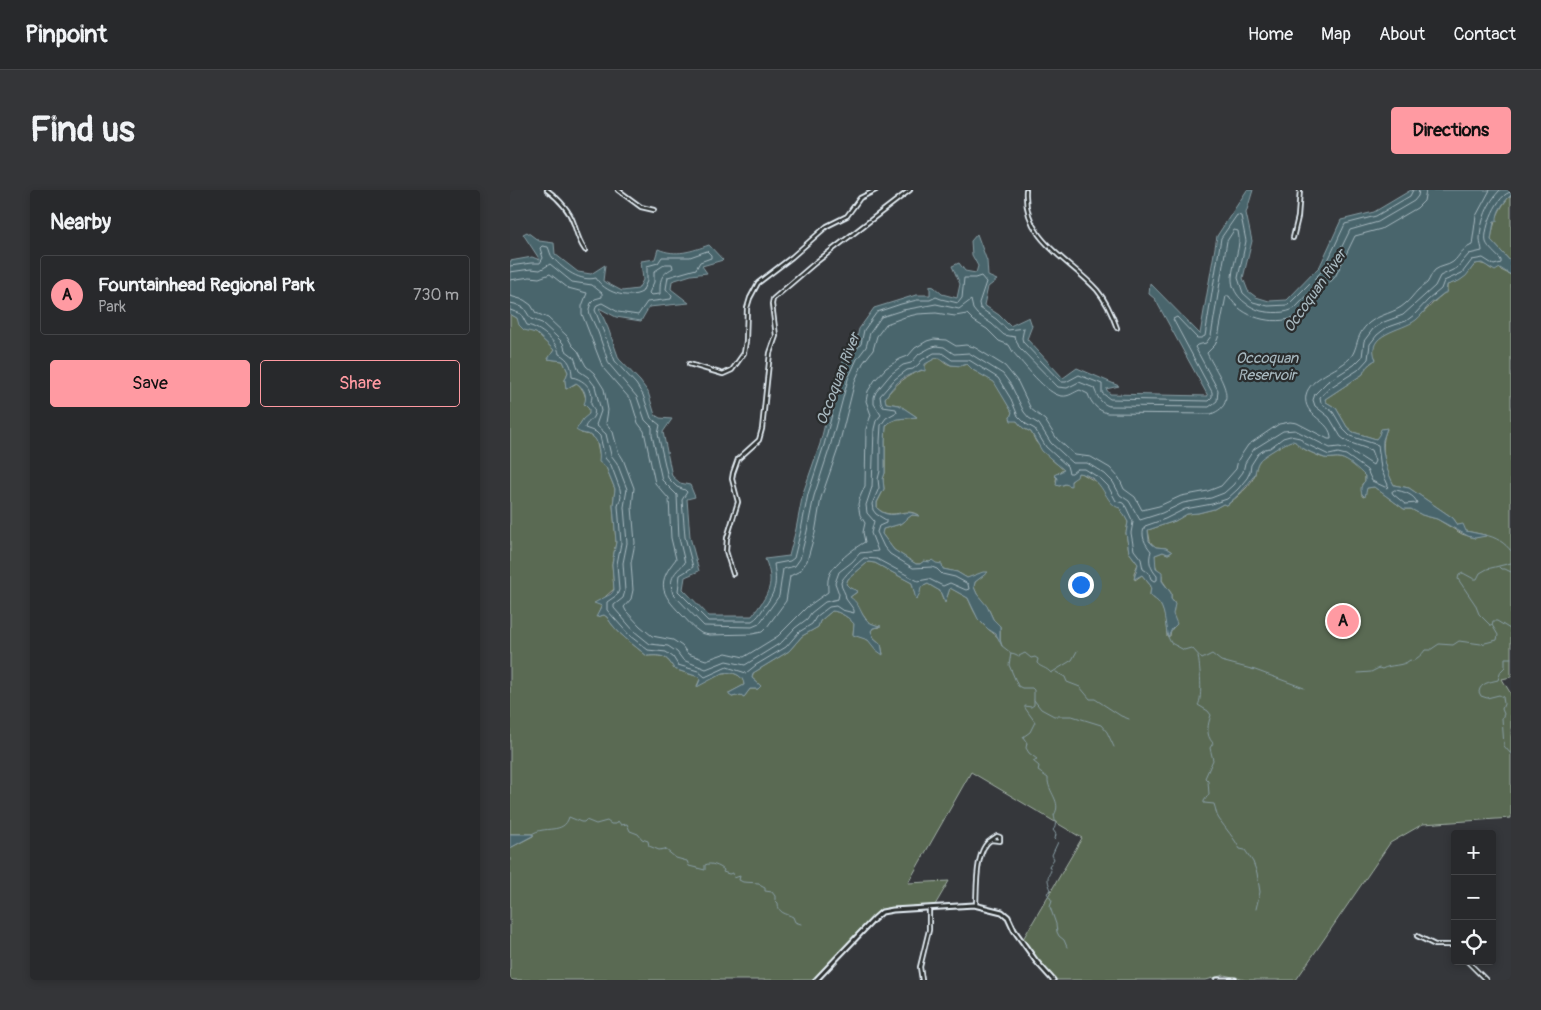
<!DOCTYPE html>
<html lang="en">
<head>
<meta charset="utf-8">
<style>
  body { margin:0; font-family:Pangolin,sans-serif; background:#343538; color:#f1f3f6 }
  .controls { position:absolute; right:15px; bottom:15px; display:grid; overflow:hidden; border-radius:5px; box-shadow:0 2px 8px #0003 }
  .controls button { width:45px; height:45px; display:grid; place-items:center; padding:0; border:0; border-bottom:1px solid #444548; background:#28292c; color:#f1f3f6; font:25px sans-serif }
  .you { position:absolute; left:570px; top:394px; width:18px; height:18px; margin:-12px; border:4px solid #fff; border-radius:50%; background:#1a73e8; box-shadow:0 0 0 8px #1a73e833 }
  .badge { display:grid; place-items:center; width:32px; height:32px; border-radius:50%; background:#ff9aa2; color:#111; font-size:16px; font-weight:700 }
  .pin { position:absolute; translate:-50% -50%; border:2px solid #fff; box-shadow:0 1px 5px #0006 }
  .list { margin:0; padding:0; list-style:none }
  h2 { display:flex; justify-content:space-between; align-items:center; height:65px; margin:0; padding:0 20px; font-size:21px }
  h2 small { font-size:16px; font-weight:400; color:#a5a6a9 }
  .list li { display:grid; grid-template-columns:32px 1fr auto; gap:15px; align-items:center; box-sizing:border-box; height:80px; margin:0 10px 10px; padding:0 10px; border:1px solid #444548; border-radius:5px }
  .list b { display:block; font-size:19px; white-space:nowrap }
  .list p { margin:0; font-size:16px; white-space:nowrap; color:#a5a6a9 }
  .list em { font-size:16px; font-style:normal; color:#a5a6a9 }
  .actions { display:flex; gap:10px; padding:15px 20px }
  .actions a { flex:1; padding:11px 0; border:1px solid #ff9aa2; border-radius:5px; text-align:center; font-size:18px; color:#ff9aa2 }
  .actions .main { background:#ff9aa2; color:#111 }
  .icon { flex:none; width:28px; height:28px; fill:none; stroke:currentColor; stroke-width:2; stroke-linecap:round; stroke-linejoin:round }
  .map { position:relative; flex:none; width:1001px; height:790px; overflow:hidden; border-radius:5px }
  header { display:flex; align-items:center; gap:30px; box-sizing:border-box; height:70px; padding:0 25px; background:#28292c; border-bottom:1px solid #444548 }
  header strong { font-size:24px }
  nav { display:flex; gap:28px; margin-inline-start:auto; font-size:18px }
  .intro { display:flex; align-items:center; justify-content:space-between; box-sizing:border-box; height:120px; padding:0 30px }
  h1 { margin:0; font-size:35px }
  .button { padding:12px 22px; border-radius:5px; background:#ff9aa2; color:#111; font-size:18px; font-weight:700 }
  main { display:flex; gap:30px; padding:0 30px }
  aside { flex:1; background:#28292c; border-radius:5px; box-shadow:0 2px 8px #0003 }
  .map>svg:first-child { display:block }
  .green { fill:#5a6a53; stroke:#a1aea6 }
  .water { fill:#48656c; stroke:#889da4 }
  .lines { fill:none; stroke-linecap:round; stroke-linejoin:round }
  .shore { stroke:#a8b9c0; stroke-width:1 }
  .stream { stroke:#889da4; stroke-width:1 }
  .street-casing { stroke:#e8f1f8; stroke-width:6 }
  .secondary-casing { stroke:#e8f1f8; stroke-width:7 }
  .street { stroke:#2a2d2e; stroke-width:2.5 }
  .secondary { stroke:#2a2d2e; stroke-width:3 }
  .labels { text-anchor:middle; stroke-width:4.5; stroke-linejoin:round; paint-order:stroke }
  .water-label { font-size:15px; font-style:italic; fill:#a8b9c0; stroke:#2a2d2e }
</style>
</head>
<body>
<header>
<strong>Pinpoint</strong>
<nav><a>Home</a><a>Map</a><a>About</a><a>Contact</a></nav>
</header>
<div class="intro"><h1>Find us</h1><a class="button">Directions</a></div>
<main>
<aside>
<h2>Nearby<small></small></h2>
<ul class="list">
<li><span class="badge">A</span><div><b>Fountainhead Regional Park</b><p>Park</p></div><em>730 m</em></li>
</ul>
<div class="actions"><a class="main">Save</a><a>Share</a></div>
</aside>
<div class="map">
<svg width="1001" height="790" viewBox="0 0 1001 790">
  <rect width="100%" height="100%" fill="#35373b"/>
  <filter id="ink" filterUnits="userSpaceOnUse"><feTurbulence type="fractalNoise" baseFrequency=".02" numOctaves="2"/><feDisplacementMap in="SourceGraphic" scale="10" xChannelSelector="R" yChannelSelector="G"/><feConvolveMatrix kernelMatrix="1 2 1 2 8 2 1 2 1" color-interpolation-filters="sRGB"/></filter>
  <g filter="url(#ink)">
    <!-- green -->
    <path class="green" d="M1001 5V72L981 50C983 33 989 17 1001 5Z
      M968 73 976 75 981 79 990 78 991 80 1001 85V487L992 489 1001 504V628L913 634 880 653 786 790H736L714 785 696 790H546L533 777 513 749 572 648 461 582 398 693 439 691 425 715 381 718 368 723 304 790H0V658L23 646 22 644H0V124L7 128 10 132 20 141 26 143 44 160 38 169 53 171 58 182 55 190 56 199 67 193C79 205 73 209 80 221L78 226 71 232V243L80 245 86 249 90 268 96 277 105 299 103 315 106 352 102 374 104 399 95 407 87 427 94 425 97 427C106 443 123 454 137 466 152 465 157 466 164 479L189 487 190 489 187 496 213 483C222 481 234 485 234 495L219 503 222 507 231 505 234 507 240 499H248L251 496 242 488 243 483 279 461 292 446 308 437 310 431 322 421C329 421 340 428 344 434L343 444C347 447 353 447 358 450 365 455 363 459 373 464L371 454 364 448 361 441 363 438 370 437 358 432 340 407 347 402 346 400 340 398 336 394 338 389 358 372 365 373 402 393 405 405 410 401 411 397 418 394 430 401 433 409 437 407 440 398 458 408C463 420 468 431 478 439 483 443 486 445 490 450V436L483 429 479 420 467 404 464 397 465 392 475 384 457 388 447 382 433 379 423 372H413L410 374H406L384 360 372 344 373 339 390 334 402 325H408C395 316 382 332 367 318V313L374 299 373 289 375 283V251L376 236 380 232 387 229 407 227 389 215 376 213 375 208C384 195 398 184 413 180 415 175 416 174 420 171 432 164 430 172 441 175 447 176 451 175 457 174L463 180 485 192 502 222 500 228 507 231 513 238 521 242 526 252 541 269 554 280 547 283 546 291 549 296 560 293 568 283 573 284 588 293 595 301 596 305 612 320 618 332 616 343 619 362 628 374 624 383 625 390 632 385 641 396 640 405C643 408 648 411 650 414 656 423 656 435 657 446H660L664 412 661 409V403L652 390V385C647 379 643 374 645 365L653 362 658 364 662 362 656 358 646 357 642 354 640 351 638 340 665 331 677 324 688 323 704 319 713 314 717 315C726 308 742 295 745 284 746 278 746 275 750 270 751 267 779 250 782 251 787 251 787 255 791 257 796 261 805 264 811 267 819 270 823 267 830 268 840 270 849 279 855 286V291L852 294V306L854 307 857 298 864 297 894 319H901L912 325 927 329 952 344 965 348 975 345 956 341 948 335 943 328 899 298 884 295C875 280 869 255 877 239L866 249 843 242 837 237 826 218 816 212 815 209 853 184 855 178 866 169C850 147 894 138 905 130 916 122 925 109 937 101V95C944 92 951 91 956 85 961 80 962 76 968 73Z"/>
    <!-- water -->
    <path class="water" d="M737 0H743L736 23 742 51 733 88 738 101 746 107 759 111 777 110 810 76 831 30 864 22 901 0H1001V5C995 11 986 21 987 31H984L981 50 1001 72V85L990 78 985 81 972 73 965 74 956 86 949 91 937 95 936 103H934C929 107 924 111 919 115 915 120 911 126 906 130 892 141 854 143 866 170 861 171 854 179 853 184L815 209 816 212 826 218 837 237 843 242 866 249 869 245 871 239 877 238C876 242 874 246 873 250 871 261 878 285 884 295L899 298 943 328 948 335 953 334 956 341 975 345 976 346 965 348 958 346 927 329 912 325 901 319H894L864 297 857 298 855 307 852 304C850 299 851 295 855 291V286C849 280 839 270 830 268 823 267 819 270 812 267 805 264 797 261 791 257 787 255 787 251 782 251 779 250 752 267 750 270 745 276 747 281 743 287 736 298 727 306 717 315L713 314 704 319 688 323 677 324 665 331 638 340 639 351 642 354 646 357 656 358 662 362 658 364 653 362 645 365 646 378 652 382V391L661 403V409L665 414 663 424 667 434 662 439 658 447C655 437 656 424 650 414 648 411 643 408 640 405L641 396 632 385 624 389 628 374 619 362 616 343 618 332 610 318C594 315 595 286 568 283L567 287 561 291V296L555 294 549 296 546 295 547 288 544 285 554 280 532 261 521 242 513 238 507 231H501L500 228 502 222 484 192 463 180 457 174 451 176 441 175 430 168H426L415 174V181L411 180C406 183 404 183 399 185 389 189 381 199 375 208L376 213 389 215 407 227 387 229 380 232 376 236 375 251V283L373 289 374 299 367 312V318C381 333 396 316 409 326L402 325 390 334 373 339 372 344 384 360 406 374H410L414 371 420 372 422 370 426 373 432 374 433 379 447 382 457 388 473 382H478L465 392 464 397 467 404 477 416 483 429 490 436V449L492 456 486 444 478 439 468 429 458 408 440 398 435 413 430 401 418 394 411 397 410 403 406 410 402 393 365 373 358 372 338 389 336 394 340 398 348 401 340 407C355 417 348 433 371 436L363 438 361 441 364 448 371 454 373 465 366 460 358 450 343 445 344 434C340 428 329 421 322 421L310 431 308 437 292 446 279 461 243 483 242 488 251 496 248 499H240L234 507 231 505 222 507 219 505V503L234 495C234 485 222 481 213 483L187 497 190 490 189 487 164 479C157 465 151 465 137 466 123 454 106 443 97 427L94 425 86 427 92 416 84 413 101 404 104 400 102 374 106 352 103 315 105 299 96 277 89 272C90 264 89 250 82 246 76 243 71 244 66 240L73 229 79 224V219L74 214C78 206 74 197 66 193L56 199 55 190 58 182 53 171 38 169 44 160 26 143 14 140 9 135 7 128 0 124V71L22 67 30 70 13 44 17 42 29 51 44 53 45 64 68 82 81 84 95 75 93 91 112 101 128 99 133 90 131 71 145 69 148 59C166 67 182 61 199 55L213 70 192 76 197 83 181 85 162 91 161 99 179 113 139 117 131 131 106 127 89 118 98 138 109 169 130 191 138 202 145 225 150 228 162 229 153 242 162 286 170 293 180 295 185 307 177 309 180 347 189 381 175 387 173 399 199 426H242C258 405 266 394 255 369L279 366 286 339 293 303 310 254 327 185 337 163 346 152 349 139 364 118 406 105H420V96L424 97 432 104 447 108 450 94 442 76 449 73 455 81 466 83 468 76 462 65 461 51 467 44 477 71 478 86 487 90 478 97 474 115 489 125 500 136 519 127 522 136 517 149 553 188 567 178 609 196 596 199 600 204 698 206 645 109 639 104 640 93 690 144 707 46Z
      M0 644H22L24 645 0 658Z"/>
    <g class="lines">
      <!-- shore -->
      <path class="shore" d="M156 74H162L163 78C150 85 150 90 150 104L141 105 139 103 144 92V82Z
        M0 76 21 73H30L33 68 30 58 32 56 38 57C40 61 40 65 43 68 54 80 70 92 86 88 94 102 117 110 132 102L137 91V76L148 73 152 67H180L197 61 201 65V68L190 72 186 79 158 87 156 99 162 106 161 109 137 112 128 125 108 122 92 113 87 115 85 120 105 171 126 194 133 205 141 228 150 235 148 244 158 288 167 297 175 300 177 302 172 310 175 347 183 377 170 385 168 401 198 431H242C247 428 250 424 253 419 266 401 267 395 264 374L280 371 284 368 291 340 298 304 314 255 332 186 341 166 351 154 354 140 367 122 391 114 407 110H420L426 107 431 109 448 113 452 108 454 88H465L471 86 476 92 469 113 470 118 486 129 498 140 514 138 512 148 513 152 551 192H556L569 185 592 194V203L600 209 698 211 702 207V202L663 129 667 127 687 148H691L695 146 711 48 727 25 731 26 736 51 728 88 733 103 743 112 758 116 778 115 814 79 835 34 866 26 900 6 903 0
        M0 82 21 79 30 80 40 74 62 92 82 95 92 103V107L85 109 81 113 79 119 80 125 88 142 99 174 127 207 135 230 142 237V245L152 290 167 305 169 348 175 373C165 382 158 388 163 404L194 436 242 437 249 434 269 406 273 379 285 376 290 369 297 341 304 306 320 257 338 189 347 169 356 157 360 143 371 127 393 120 426 114 449 119 461 110 463 119 467 124 482 134 494 145 505 147 509 157 548 197 557 198 569 192 584 198C587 206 590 213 599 216L699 217 707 211 708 200 685 157 687 155 696 153 701 146 717 51 724 40 728 41C732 57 723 71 722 87 721 104 736 116 751 121 761 123 776 124 785 118L819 83 840 40 868 32 904 11 908 6 909 0
        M0 90 20 87 29 88 40 84 58 98 77 103 72 116V124L93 178 121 210 128 233 134 241 145 293 159 309 161 348 166 369C147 392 150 403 171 424 177 430 183 438 191 443L199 445 242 444 252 442 257 437 276 411 280 386 290 381 297 371 305 343 311 308 328 259 345 191 353 173 363 160 367 146 376 134 395 127 408 124 426 123 445 126 457 124 464 131 477 139 489 151 499 155 503 162C513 173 537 205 552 206 559 207 564 202 570 200L578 204C581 213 587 220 597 223L701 224C733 213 705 181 697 163L705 155 708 148 716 106H719C731 128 763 136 786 127L825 87 845 46 871 39 907 18 914 11 916 0
        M0 106 14 110 21 115 26 123 38 128 57 146 62 155 68 161 76 176 84 183 94 199 98 220 96 233 103 242 108 261 113 269 124 298 122 317 125 353 121 373 123 400 121 409 114 417 116 421 130 436 142 446 163 450 172 456 178 464 196 470 216 463 234 467 268 446 297 417 318 402C318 397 317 391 319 386 322 375 345 357 355 352L353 342 355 333 350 325 348 314 350 307 355 296 356 239 361 225 356 211 358 201 365 190 376 178 390 169 398 166 405 158 417 151 424 149 436 150 446 156 456 155 464 157 495 176 508 192 521 219 535 230 547 249 565 265 581 267 600 278 609 288 614 299 625 307 632 320 649 316 671 306 698 301 711 296 726 279 728 270 738 255 769 234 780 232 787 233 818 249H821C822 230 792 227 796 205 800 187 827 181 839 169 849 159 844 146 859 133 870 124 885 123 895 114 900 110 904 104 908 100 911 97 915 95 917 93 920 89 921 84 925 80 930 76 938 76 943 72 951 65 949 61 962 55L966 26 980 0
        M0 113 5 114 14 118 21 129 32 133 46 146 53 153 55 160 64 167 69 181 78 187 85 196 91 221 86 235 96 244 101 265 107 273 117 299 114 317 117 353 113 373 115 401 113 408 104 415V418L124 441 140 454 158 456 167 462 173 470 196 479 216 471 235 475 272 452 285 438 297 429 301 423 315 412 328 409 329 404 325 393 329 382 342 372 350 363 368 361 361 343 364 331 357 323 356 315 362 297 364 239 366 231 371 225 364 214V207L366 202 381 184 393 175 401 173 409 164 420 158 426 156 434 157 444 164 459 163 493 184 501 195 514 222 519 228 529 234 541 253 563 273H577L595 284 603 292 610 305 619 311 630 330 652 323 673 313 701 308 714 303 723 295 733 282 735 273 744 259 773 241 785 240 820 258 829 257 838 259 863 275 865 271 861 260 838 252 831 247 819 227 805 216 803 210 805 204 817 192 844 175 852 167 854 151 863 139 874 132 893 125 925 96 930 86 947 78 959 64 972 61C972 57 970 54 970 49 970 32 978 12 990 0
        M0 120 11 124 17 135C29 137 48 152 49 164 59 169 62 176 62 187 71 189 80 195 82 205 82 208 81 211 81 213 82 218 86 219 84 225 82 231 76 232 75 238L86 242 90 246 95 268 101 275 110 299 111 307 108 316 111 353 107 374 109 400 107 405 97 412V420L120 446 138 460 156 462 163 467 168 475 188 481 195 487 217 477 236 483 246 475 276 457 289 442 302 434 306 427 319 417 326 416 332 420 344 423V420L336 409C336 402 331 399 331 393 331 388 350 371 354 368L367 369 408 391 419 389 433 396 440 393 456 400 459 399 458 394 445 387 432 384 427 379 422 377 403 378 380 364 374 357 367 342 369 336 376 333V330L366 324 363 320 362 314 369 298 368 289 370 281V251L371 235 376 228 387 222 386 219 373 217 371 213 370 206 385 189 397 180 403 179 409 174 412 170 424 163H432L442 170H459L488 188 501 209 508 226 516 234 525 239 536 257 557 276 559 283H562L567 279H575L591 289 598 296 606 311 613 313 616 317 623 332 621 343 624 360 631 369 633 379 639 383 641 389 644 391 647 390V386C640 378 638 371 641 361 635 354 630 345 635 336L655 329 675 319 702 314 717 309 728 299 737 288 740 282 741 275 748 264 755 259 760 258 773 248 780 246 790 248 794 253 819 265 828 263 836 265 857 280 862 291 877 298 878 295 871 279 868 255 840 246 833 239 823 222 811 213 810 207 821 197 848 180 858 169 860 154 867 145 876 138 896 131 904 125 918 110 931 99 934 91 952 83 962 70 973 68 984 75 991 73V70C987 65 978 58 976 52 973 39 988 3 1001 2
        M885 300C893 301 905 305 907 313L895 314 883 304 882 302Z"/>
      <!-- stream -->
      <path class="stream" d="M975 345C986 347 995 353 1001 361
        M1001 373 977 379 970 383 967 389H964L953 383 949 385 948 389 965 414 969 424 980 435H982L983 431H987L1000 439 1001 444
        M989 377 991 379H995L1001 382
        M658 447 661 453 674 460 681 458 683 459 692 469 702 464 711 471 745 480 794 498
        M492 456 501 463 499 475 508 496 512 498H522L524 500V515L521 517 515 516V518L525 532 520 542 513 547 517 553 516 558 519 563 527 569 523 571 529 576 528 581 538 588C537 602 553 612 544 625 545 631 547 636 543 640L546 644 545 649 548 652 542 665 544 669 539 676 541 681C536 688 538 692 541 700L537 703 542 711 540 717 546 734 547 742 549 746 554 750 557 757
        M501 463 505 464 509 466 515 463 521 468 525 467 528 469 527 473C531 478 536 477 541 483L562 470 567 461
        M688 466C690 476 693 508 688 515L698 521 701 525C698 534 695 545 703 553L700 558 703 570 695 588 698 591 699 604 694 611V613L704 614C706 619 706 625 709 629 716 639 724 648 730 659L735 660 743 672 747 683 750 702 746 719
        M1001 468H995V477L991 481 988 490C980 492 970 493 969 502L971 506 977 508 989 505 993 507 994 514 992 519 994 524 992 528 994 556 1001 564
        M546 482 555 487 557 492 570 497 580 509H585L611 526 619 529
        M848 483 861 482 869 478 872 479C881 474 892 477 900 470L903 471C907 468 912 465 915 460H920L929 454 943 455 949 451 971 454 987 450 988 445 982 435
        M524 510 531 519 544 526H562L591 535 597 542 604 557
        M22 644C34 635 54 645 59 627L71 632H74L76 630 86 634 97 631 101 634H106L108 631 111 635 117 634 120 641 128 644 132 649 138 651 139 656 149 660 155 659 166 668 177 671 179 676 195 680V675C200 672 210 676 214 680L213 682 219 684 223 683 224 688 230 686 229 690 233 692 249 693 251 696 255 698V701L262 702 265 706V710L268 713C268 724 276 723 283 727L285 732 291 734"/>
      <!-- street casing -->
      <g class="street-casing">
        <path id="street" d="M37 0C49 9 59 19 64 34 67 44 69 52 75 60
          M108 0 131 17 144 20
          M516 0C513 51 558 68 587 100 597 112 602 124 607 138
          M783 48 788 27 790 0
          M179 174 213 184 222 180 234 163 236 151 237 118 240 108 248 93 282 67 317 36 337 26 350 8 366 0
          M223 384 216 361 217 348 228 312 222 289 223 283 228 269 249 250 252 239 260 163 266 146 262 114 263 109 305 73 400 0
          M487 646 490 647V651L481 650Z
          M466 715C467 698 465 659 481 650
          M945 736V749
          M907 746 925 755H945
          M957 771 976 790
          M412 790 410 777 419 740V719"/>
      </g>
      <!-- secondary casing -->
      <g class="secondary-casing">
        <path id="secondary" d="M306 790 364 729 372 722 383 720 464 715 492 722 498 727 504 740 526 771 543 790
          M707 790H725"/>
      </g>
      <!-- street -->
      <use href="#street" class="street"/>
      <!-- secondary -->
      <use href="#secondary" class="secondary"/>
    </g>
  </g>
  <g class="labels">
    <!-- water labels -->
    <g class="water-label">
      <text transform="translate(805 101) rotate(-55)" y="5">Occoquan River</text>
      <text x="757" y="173">Occoquan<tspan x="757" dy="17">Reservoir</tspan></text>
      <text transform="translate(328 189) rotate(-69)" y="5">Occoquan River</text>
    </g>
  </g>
</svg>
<div class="controls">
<button>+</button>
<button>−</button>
<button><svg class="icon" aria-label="locate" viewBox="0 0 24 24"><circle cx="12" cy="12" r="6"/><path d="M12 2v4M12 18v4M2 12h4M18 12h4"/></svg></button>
</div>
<div class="you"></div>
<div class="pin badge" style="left:833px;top:431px">A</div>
</div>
</main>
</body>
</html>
